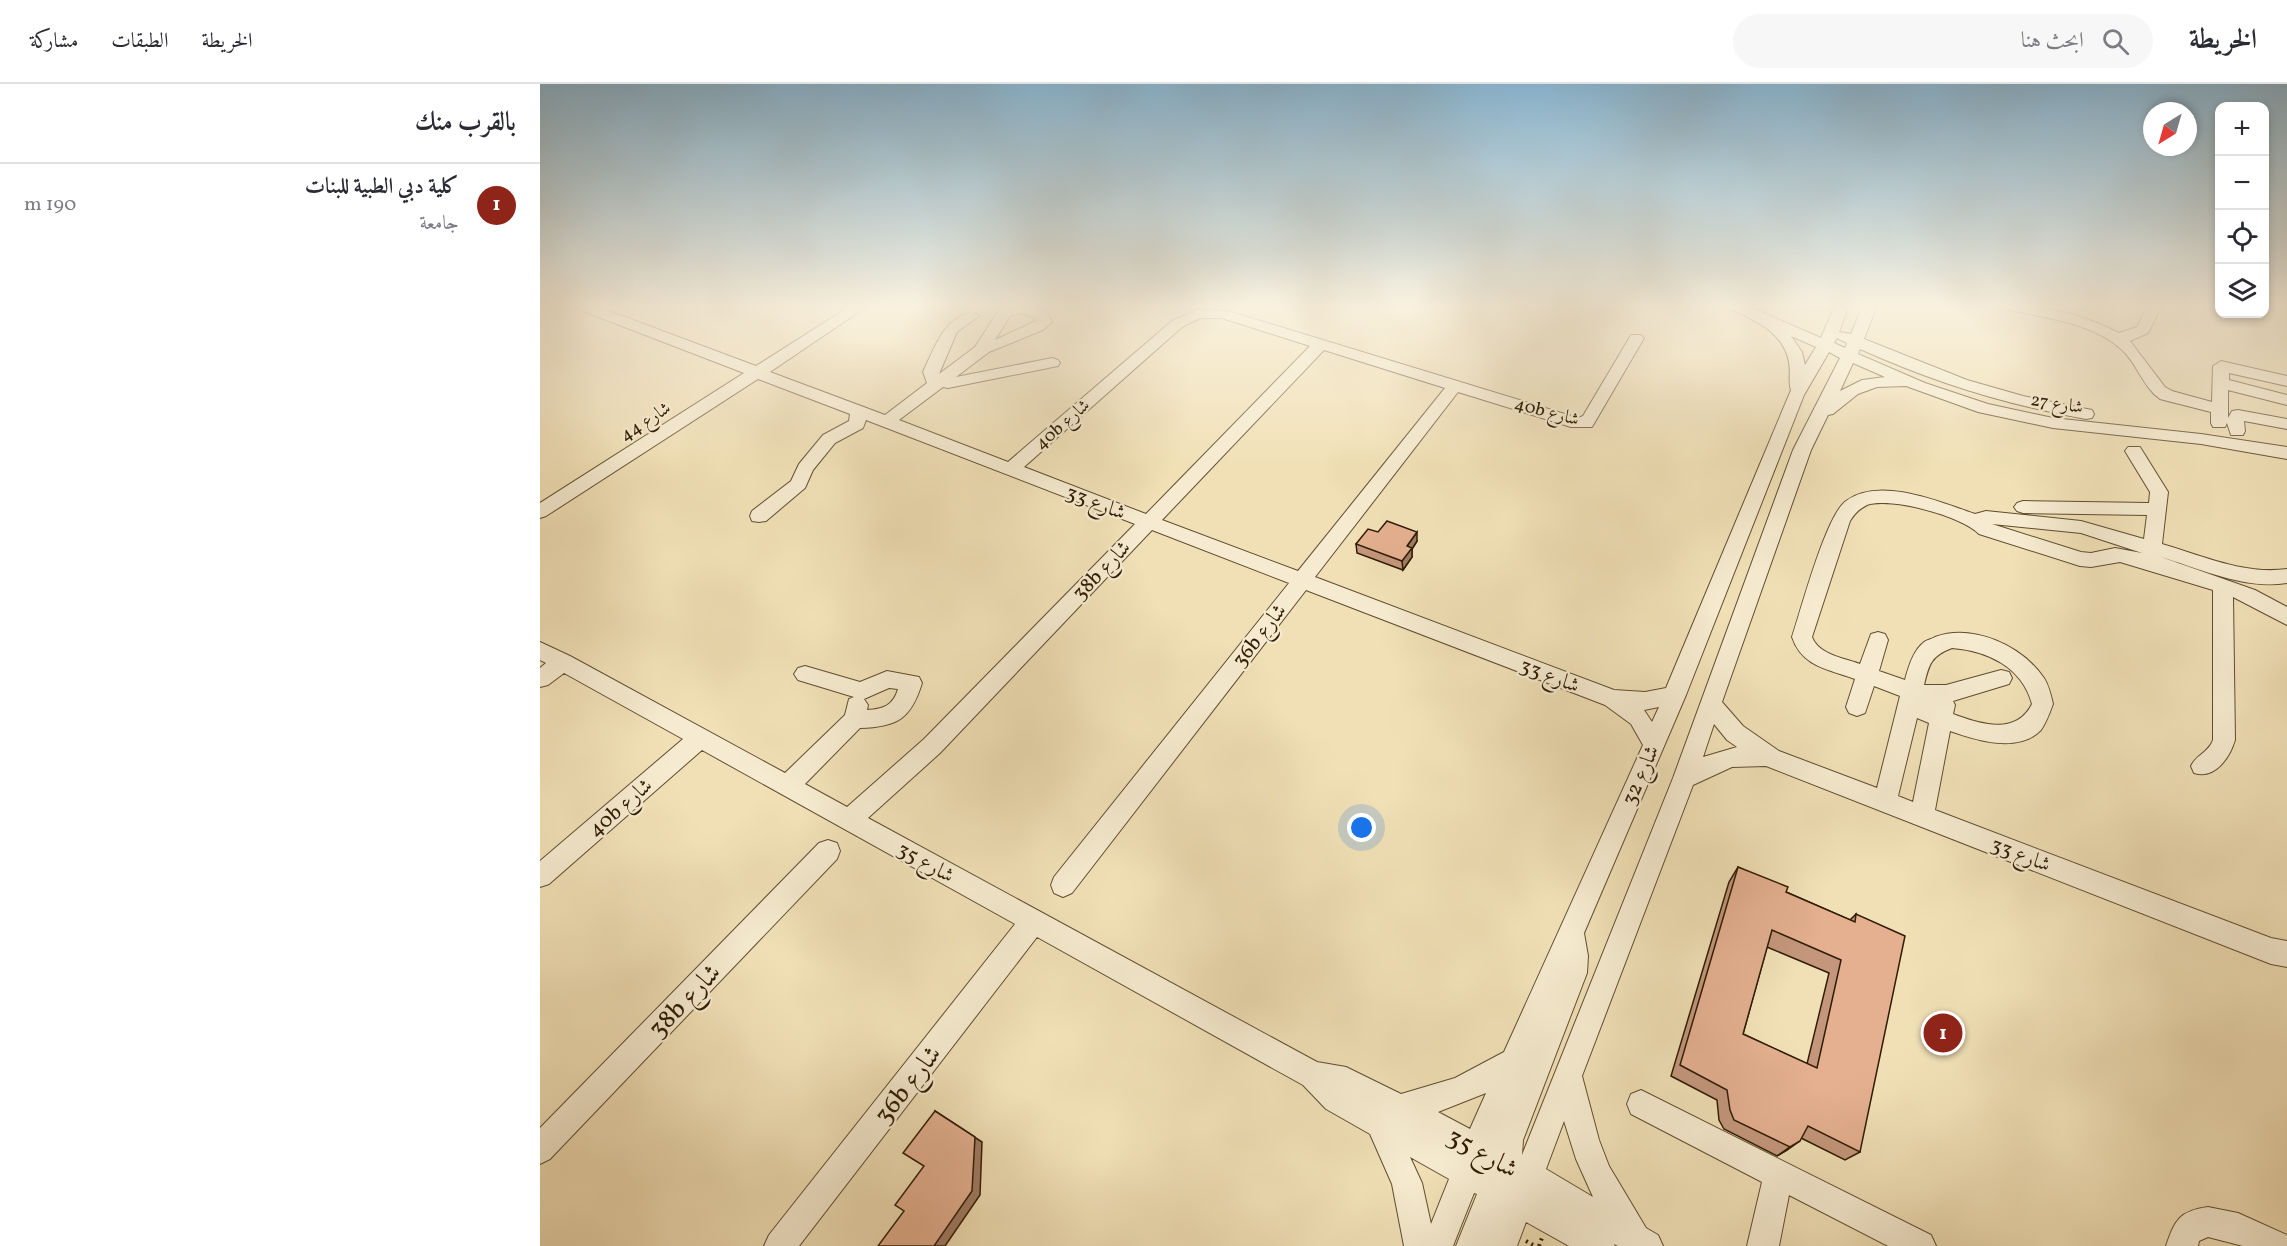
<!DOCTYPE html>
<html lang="ar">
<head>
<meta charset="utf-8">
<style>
  body { margin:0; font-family:Vollkorn,Amiri,serif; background:#f7f7f7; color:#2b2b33; direction:rtl }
  .controls { position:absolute; right:18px; top:18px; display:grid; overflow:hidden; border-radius:12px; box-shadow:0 3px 9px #0003 }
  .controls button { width:54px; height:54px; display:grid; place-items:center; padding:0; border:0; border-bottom:2px solid #e1e1e2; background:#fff; color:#2b2b33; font:30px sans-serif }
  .compass { position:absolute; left:1603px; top:18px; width:54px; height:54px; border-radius:50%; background:#fff; box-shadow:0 3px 9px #0003; rotate:217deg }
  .you { position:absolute; left:822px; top:744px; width:21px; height:21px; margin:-15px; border:4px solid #fff; border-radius:50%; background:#1a73e8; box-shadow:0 0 0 9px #1a73e833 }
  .badge { display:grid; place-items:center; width:39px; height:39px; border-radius:50%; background:#8f2418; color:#fff; font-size:20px; font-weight:700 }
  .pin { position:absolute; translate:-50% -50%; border:3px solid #fff; box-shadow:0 2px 6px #0006 }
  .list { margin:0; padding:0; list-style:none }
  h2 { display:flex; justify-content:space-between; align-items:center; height:78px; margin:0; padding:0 24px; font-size:26px }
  h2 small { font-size:20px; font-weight:400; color:#7c7c81 }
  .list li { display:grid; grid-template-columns:39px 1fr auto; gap:18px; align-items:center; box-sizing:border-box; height:84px; padding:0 24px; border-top:2px solid #e1e1e2 }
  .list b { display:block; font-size:22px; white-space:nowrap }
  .list p { margin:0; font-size:20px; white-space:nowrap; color:#7c7c81 }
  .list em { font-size:20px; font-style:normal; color:#7c7c81 }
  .icon { flex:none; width:33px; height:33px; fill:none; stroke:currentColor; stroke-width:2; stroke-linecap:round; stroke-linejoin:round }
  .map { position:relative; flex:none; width:1747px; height:1162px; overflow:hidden; direction:ltr }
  header { display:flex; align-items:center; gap:36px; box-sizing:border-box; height:84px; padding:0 30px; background:#fff; border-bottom:2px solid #e1e1e2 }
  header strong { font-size:28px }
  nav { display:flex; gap:33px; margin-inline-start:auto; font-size:21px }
  .search { width:420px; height:54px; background:#f7f7f7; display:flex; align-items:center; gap:15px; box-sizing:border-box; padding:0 21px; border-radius:33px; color:#7c7c81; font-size:22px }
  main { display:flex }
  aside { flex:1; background:#fff }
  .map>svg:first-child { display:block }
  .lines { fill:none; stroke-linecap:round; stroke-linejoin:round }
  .minor-casing { stroke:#604d30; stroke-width:2 }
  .path { stroke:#2f1c04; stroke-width:4; stroke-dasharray:2 4; stroke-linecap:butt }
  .minor { fill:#f6ebd0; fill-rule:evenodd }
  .wall { fill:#c4977c; stroke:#2f1c04; stroke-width:1.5; fill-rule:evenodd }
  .shaded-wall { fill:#a07b65; stroke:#2f1c04; stroke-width:1.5 }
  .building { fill:#e4b090; stroke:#2f1c04; stroke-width:1.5; fill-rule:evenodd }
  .labels { text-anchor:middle; stroke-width:4.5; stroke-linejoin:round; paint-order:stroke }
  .far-street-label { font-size:18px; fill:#2f1c04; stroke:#f6ebd0 }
  .street-label { font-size:21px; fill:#2f1c04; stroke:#f6ebd0 }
  .near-street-label { font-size:26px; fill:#2f1c04; stroke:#f6ebd0 }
</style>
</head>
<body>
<header>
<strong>الخريطة</strong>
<div class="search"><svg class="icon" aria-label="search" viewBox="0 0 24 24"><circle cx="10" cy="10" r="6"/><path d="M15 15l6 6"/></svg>ابحث هنا</div>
<nav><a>الخريطة</a><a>الطبقات</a><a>مشاركة</a></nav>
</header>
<main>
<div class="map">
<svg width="1747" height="1162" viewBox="0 0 1747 1162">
  <rect width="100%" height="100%" fill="#f1e0b6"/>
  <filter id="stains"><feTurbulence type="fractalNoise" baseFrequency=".00333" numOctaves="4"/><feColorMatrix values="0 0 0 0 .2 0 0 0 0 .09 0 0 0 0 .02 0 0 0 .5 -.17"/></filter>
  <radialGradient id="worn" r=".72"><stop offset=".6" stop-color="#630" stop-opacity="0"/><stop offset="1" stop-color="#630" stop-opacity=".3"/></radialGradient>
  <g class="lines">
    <!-- minor casing -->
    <g class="minor-casing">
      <path id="minor" d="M33 221H53L216 282 312 221H329L230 288 345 331 387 299 383 288C395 263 403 235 432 228L439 232 417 248 399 290 435 263 459 226C478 220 488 222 507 228L512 238 503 246 449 268 416 293 512 274 518 276 520 279 518 282 408 304 403 303 359 336 468 378 632 237 657 226 688 227 1038 334 1043 332 1091 251H1101L1104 254 1052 343H1031L918 308 775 493 1074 606 1105 608 1126 604 1251 306C1248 298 1251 288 1249 278 1243 247 1214 236 1188 224L1186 221H1205L1281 254 1295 221H1309L1299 248 1311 250 1323 221H1337L1324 255 1427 296 1483 312 1552 326 1554 330 1552 334 1546 335C1467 321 1393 298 1320 265L1318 270 1385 299 1448 320 1513 334 1661 350 1747 363V375L1661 360 1513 344 1438 328 1366 302 1337 303 1318 310 1293 330 1288 331 1271 366 1182 618 1203 642 1239 667 1337 704 1360 612 1334 602 1325 629 1317 632 1309 629 1306 623 1315 595C1288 585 1262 583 1252 553 1261 526 1286 431 1306 417 1339 392 1400 418 1435 430L1446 427 1541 437 1604 455 1607 431 1483 429 1477 427 1474 423 1477 419 1483 417 1609 419 1610 408 1585 367 1588 363H1600L1628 408 1622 460C1663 472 1705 491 1747 485V499C1705 506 1661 485 1621 473L1715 506 1747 523V541L1693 513 1695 656C1690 673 1675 696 1654 689L1651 682C1656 671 1669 668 1673 656V506L1580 478 1551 483 1540 482 1439 450C1422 432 1351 413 1327 421 1319 425 1315 429 1310 437L1272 553C1279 571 1304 574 1320 580L1331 550 1338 548 1345 550 1348 556 1339 587 1365 596C1368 584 1373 567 1383 559 1386 556 1392 555 1395 553 1433 539 1482 562 1504 594 1509 602 1511 611 1513 620 1510 628 1506 639 1501 646 1478 670 1436 656 1410 647L1395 726 1731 854 1747 857V883L1731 880 1226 682 1192 683 1153 701 1042 992 1059 1056 1069 1082 1106 1144 1118 1151 1123 1162H1078L1074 1160 1075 1162H1029L986 1138 977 1162H916L937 1110 934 1109 913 1162H864L852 1100 830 1050 786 1025 763 1001 497 853 259 1162H224L229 1151 475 840 162 666 9 800 0 803V777L143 655 24 589 8 601 0 603V584L6 579 0 576V558L30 572 245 689 305 631 309 615 314 613 258 596 254 590 258 584 265 582 320 598 347 587 379 593 382 599C371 635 357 643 320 644L265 700 307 723 384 655 595 440 326 336 323 344 295 359 273 386 265 404 226 437 219 438 212 437 210 432 212 427 251 397 259 380 283 351 309 337 310 330 218 295 6 432 0 434V419L204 289 35 224ZM481 229 495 234 496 237 455 256 470 232ZM660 234H682L770 262 606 430 484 383 642 243ZM1251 252 1276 263 1265 281 1262 268ZM1297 254 1307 259 1305 264 1294 259ZM784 266 905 304 758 487 622 436ZM1289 268 1300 274 1253 366 1133 694 982 1071 983 1056 1047 889 1048 872 1044 849 1146 611 1264 311ZM1313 279 1345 293 1322 296 1300 307ZM1452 440 1541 449 1602 469 1575 464 1551 469 1541 468ZM612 446 749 499 514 793 511 801 514 809 523 813 532 809 766 506 1065 621 1091 640 1103 661 964 968 915 994 861 1010 806 983 777 978 328 734 400 669ZM1412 564C1448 567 1482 583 1492 620 1476 652 1440 640 1413 630L1415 621 1413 617 1469 600 1472 594 1469 588 1461 586 1406 601H1384C1389 580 1391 572 1412 564ZM349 604 358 605C353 622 343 625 327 626L328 621 324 615ZM1119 623 1112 638 1104 626ZM1377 634 1389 639 1373 718 1358 712ZM1174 640 1187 656 1197 663 1163 673ZM946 1009 930 1045 898 1028ZM1024 1037 1036 1075 1053 1113 1006 1085ZM870 1073 909 1095 891 1140 882 1099Z
        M1461 221C1501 221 1543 230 1579 249L1597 243 1608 221H1622L1608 249 1590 257 1625 303 1632 307 1672 318 1673 282 1681 277 1747 292V302L1689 289V296L1747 311V321L1688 306V334L1692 327 1698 326 1747 335V345L1704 337 1705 347 1703 351H1691L1687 339 1685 343H1673L1671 339V328L1620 315 1614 310C1601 297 1595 277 1581 265 1550 237 1502 234 1463 224Z
        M288 756 297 759 300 767 297 775 10 1075 0 1080V1044L279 759Z
        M1101 1006 1391 1151 1396 1162H1348L1249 1111 1239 1162H1207L1222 1098 1091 1030 1087 1020 1091 1010Z
        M1668 1123 1698 1129 1747 1151V1162H1703L1668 1153 1659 1157 1658 1162H1626C1635 1136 1639 1127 1668 1123Z"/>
    </g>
    <!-- path -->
    <path class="path" d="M986 1157 995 1162
      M999 1162 1002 1154"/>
    <!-- minor -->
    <use href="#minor" class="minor"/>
  </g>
  <!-- wall -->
  <path class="wall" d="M838 448 877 457 872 465V473L863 486 817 469 816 460Z
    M1198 783 1246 808 1310 836 1316 830 1320 1068 1305 1076 1261 1054 1247 1066 1237 1072 1184 1045 1179 1036 1177 1016 1131 992 1189 798ZM1227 863 1289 889 1267 980 1203 950Z"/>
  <!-- shaded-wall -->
  <path class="shaded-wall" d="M877 448V457L872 465V473L863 486 862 477 867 462Z
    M395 1027 442 1058 440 1111 405 1162H394Z
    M1260 1057 1247 1066 1237 1072 1250 1063Z"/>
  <!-- building -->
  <path class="building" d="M847 437 877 448 867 462 872 464 862 477 816 460 828 445 838 448Z
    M1198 783 1248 803 1246 808 1315 838 1316 830 1365 852 1320 1068 1268 1042 1260 1057 1250 1063 1194 1036 1190 1026 1187 1006 1140 981ZM1232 846 1301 876 1277 984 1203 950Z
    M395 1027 435 1053 432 1107 394 1162H338L364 1127 355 1121 384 1082 363 1069Z"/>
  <!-- sky -->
  <linearGradient id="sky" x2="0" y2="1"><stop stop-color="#89b7d4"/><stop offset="0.58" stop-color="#f9f1de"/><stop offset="1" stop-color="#f9f1de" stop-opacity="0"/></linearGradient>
  <rect width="1747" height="383" fill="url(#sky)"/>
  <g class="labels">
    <!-- far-street labels -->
    <g class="far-street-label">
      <text transform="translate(1517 319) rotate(9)" y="6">شارع 27</text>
      <text transform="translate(1007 327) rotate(15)" y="6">40b شارع</text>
      <text transform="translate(105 337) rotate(-33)" y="6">شارع 44</text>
      <text transform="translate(522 340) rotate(-41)" y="6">40b شارع</text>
    </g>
    <!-- street labels -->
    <g class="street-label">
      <text transform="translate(556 418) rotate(21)" y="7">شارع 33</text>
      <text transform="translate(561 486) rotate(-46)" y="7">38b شارع</text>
      <text transform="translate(719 551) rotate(-52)" y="7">36b شارع</text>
      <text transform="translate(1010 591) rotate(21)" y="7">شارع 33</text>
      <text transform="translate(1100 691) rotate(-66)" y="7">شارع 32</text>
      <text transform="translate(80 723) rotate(-41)" y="7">40b شارع</text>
      <text transform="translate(1481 770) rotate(21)" y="7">شارع 33</text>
      <text transform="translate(386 778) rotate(29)" y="7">شارع 35</text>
    </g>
    <!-- near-street labels -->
    <g class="near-street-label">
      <text transform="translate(144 916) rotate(-46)" y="9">38b شارع</text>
      <text transform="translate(367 1000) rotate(-52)" y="9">36b شارع</text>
      <text transform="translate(943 1068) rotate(29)" y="9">شارع 35</text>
    </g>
  </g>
  <rect width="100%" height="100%" filter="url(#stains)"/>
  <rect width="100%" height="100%" fill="url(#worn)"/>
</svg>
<div class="controls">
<button>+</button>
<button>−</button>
<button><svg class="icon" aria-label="locate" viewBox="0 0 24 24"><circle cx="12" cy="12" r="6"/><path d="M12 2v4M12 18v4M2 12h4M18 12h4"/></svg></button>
<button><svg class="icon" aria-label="layers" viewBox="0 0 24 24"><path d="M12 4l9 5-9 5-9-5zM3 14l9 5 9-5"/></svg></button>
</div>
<svg class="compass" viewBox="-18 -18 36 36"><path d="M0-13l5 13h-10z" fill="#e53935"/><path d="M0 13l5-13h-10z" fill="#7c7c81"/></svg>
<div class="you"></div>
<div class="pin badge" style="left:1403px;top:949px">1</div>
</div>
<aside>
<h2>بالقرب منك<small></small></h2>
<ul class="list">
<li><span class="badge">1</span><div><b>كلية دبي الطبية للبنات</b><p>جامعة</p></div><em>190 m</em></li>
</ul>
</aside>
</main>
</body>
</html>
